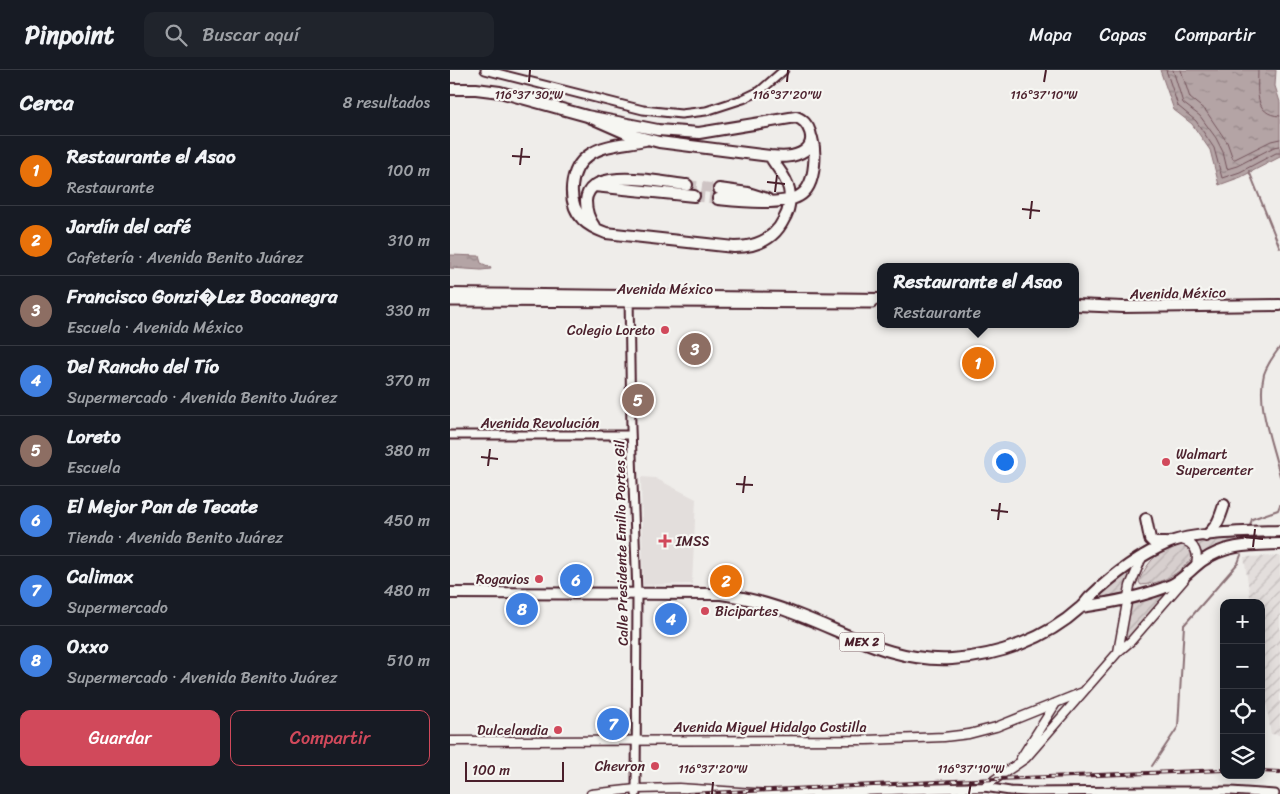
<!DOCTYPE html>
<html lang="es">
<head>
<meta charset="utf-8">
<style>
  body { margin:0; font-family:Sriracha,sans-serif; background:#20242c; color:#f1f3f6 }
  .controls { position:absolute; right:15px; bottom:15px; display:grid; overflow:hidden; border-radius:10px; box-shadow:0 2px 12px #0003 }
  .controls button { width:45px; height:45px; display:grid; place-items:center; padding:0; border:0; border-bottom:1px solid #363941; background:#171b24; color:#f1f3f6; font:25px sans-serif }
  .scale { position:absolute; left:15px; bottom:12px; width:99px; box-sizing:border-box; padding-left:5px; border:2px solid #4a1f2b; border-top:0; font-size:14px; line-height:18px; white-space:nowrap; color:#4a1f2b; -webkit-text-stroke:4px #f6f6f2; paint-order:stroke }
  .you { position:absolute; left:554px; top:391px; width:18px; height:18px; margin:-12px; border:4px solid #fff; border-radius:50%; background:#1a73e8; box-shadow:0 0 0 8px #1a73e833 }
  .badge { display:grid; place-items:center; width:32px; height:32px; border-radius:50%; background:#d1495b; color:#fff; font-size:16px; font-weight:700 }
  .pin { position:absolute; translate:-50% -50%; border:2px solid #fff; box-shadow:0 1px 5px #0006 }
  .popup { position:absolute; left:427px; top:193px; width:202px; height:65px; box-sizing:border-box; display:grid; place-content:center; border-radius:10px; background:#171b24; filter:drop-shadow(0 1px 4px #0005); font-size:16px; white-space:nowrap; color:#9ea1a6 }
  .popup b { font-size:19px; color:#f1f3f6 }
  .popup::after { content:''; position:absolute; left:50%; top:100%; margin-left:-10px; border:10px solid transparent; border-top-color:#171b24 }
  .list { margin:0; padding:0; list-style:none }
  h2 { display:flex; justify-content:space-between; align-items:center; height:65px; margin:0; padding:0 20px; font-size:21px }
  h2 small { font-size:16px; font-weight:400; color:#9ea1a6 }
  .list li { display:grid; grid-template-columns:32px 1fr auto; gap:15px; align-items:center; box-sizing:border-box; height:70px; padding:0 20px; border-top:1px solid #363941 }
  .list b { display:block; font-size:19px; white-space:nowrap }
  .list p { margin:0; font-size:16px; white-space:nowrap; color:#9ea1a6 }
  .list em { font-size:16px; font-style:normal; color:#9ea1a6 }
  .actions { display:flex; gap:10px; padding:15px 20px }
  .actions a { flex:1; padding:11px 0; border:1px solid #d1495b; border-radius:10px; text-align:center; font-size:18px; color:#d1495b }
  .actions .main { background:#d1495b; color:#fff }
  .icon { flex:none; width:28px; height:28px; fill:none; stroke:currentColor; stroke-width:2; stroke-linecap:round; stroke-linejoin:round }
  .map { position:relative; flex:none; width:830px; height:724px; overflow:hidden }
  header { display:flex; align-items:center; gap:30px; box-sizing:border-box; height:70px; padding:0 25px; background:#171b24; border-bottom:1px solid #363941 }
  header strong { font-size:24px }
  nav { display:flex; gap:28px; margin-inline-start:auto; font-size:18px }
  .search { width:350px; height:45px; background:#20242c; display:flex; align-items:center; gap:12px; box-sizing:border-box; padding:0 18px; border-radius:10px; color:#9ea1a6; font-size:19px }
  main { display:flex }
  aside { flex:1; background:#171b24 }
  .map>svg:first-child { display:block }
  .built { fill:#e3dedc }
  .industrial { fill:url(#industrial-furrows) }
  .garden { fill:url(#garden-furrows); stroke:#90777c }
  .water { fill:url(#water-ripples); stroke:#8a6f74 }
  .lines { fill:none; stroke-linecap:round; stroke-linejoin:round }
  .shore { stroke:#74545c; stroke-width:1 }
  .stream { stroke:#8a6f74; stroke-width:2 }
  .trunk-tunnel { stroke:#cec4c4; stroke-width:10; stroke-dasharray:10 5; stroke-linecap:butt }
  .tertiary-casing { stroke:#4a1f2b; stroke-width:11 }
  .secondary-casing { stroke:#4a1f2b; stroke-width:11 }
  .trunk-casing { stroke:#4a1f2b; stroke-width:14 }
  .tertiary { stroke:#f6f6f2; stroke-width:7 }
  .secondary { stroke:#f6f6f2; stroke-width:8 }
  .trunk { stroke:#f6f6f2; stroke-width:10 }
  .rail-casing { stroke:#4a1f2b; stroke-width:4 }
  .rail { stroke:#f6f6f2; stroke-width:2; stroke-dasharray:5.5; stroke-linecap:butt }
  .ticks { fill:none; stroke:#4a1f2b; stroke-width:2 }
  .poi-dot { fill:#d1495b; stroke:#f6f6f2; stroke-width:2 }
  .labels { text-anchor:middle; stroke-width:4.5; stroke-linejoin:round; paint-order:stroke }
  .shield { fill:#f6f6f2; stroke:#7e6067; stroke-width:1 }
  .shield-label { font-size:12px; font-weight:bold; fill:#4a1f2b }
  .street-label { font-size:14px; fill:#4a1f2b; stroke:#f6f6f2 }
  .poi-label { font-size:14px; fill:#4a1f2b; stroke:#f6f6f2; text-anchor:end }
  .ticks-label { font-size:12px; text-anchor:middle; fill:#4a1f2b; stroke:#f6f6f2; stroke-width:4.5; stroke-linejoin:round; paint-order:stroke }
</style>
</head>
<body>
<header>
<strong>Pinpoint</strong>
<div class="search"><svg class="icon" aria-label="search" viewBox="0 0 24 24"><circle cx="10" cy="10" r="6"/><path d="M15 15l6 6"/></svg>Buscar aquí</div>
<nav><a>Mapa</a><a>Capas</a><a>Compartir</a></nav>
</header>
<main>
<aside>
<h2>Cerca<small>8 resultados</small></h2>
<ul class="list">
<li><span class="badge" style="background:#e8710a">1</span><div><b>Restaurante el Asao</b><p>Restaurante</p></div><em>100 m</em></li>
<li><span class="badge" style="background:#e8710a">2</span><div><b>Jardín del café</b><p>Cafetería · Avenida Benito Juárez</p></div><em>310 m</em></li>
<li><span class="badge" style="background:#8d6e63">3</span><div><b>Francisco Gonzi�Lez Bocanegra</b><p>Escuela · Avenida México</p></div><em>330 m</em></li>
<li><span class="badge" style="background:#3f7fe0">4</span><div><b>Del Rancho del Tío</b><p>Supermercado · Avenida Benito Juárez</p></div><em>370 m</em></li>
<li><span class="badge" style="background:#8d6e63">5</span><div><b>Loreto</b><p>Escuela</p></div><em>380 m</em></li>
<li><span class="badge" style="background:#3f7fe0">6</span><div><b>El Mejor Pan de Tecate</b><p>Tienda · Avenida Benito Juárez</p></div><em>450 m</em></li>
<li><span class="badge" style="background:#3f7fe0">7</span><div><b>Calimax</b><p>Supermercado</p></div><em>480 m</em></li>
<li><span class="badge" style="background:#3f7fe0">8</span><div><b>Oxxo</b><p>Supermercado · Avenida Benito Juárez</p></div><em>510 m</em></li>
</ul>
<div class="actions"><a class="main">Guardar</a><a>Compartir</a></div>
</aside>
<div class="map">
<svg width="830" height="724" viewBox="0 0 830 724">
  <defs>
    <pattern id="industrial-furrows" width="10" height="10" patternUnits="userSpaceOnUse" patternTransform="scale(1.25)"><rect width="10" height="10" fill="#e3dedc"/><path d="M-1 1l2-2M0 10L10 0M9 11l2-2" fill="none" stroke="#c4bebd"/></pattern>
    <pattern id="garden-furrows" width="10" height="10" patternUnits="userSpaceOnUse" patternTransform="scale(1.25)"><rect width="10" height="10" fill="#d7cfce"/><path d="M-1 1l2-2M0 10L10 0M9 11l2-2" fill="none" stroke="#bab1b1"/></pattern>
    <pattern id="water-ripples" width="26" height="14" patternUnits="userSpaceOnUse" patternTransform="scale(1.25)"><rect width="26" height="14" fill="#b4a4a5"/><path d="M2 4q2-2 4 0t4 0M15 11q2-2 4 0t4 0" fill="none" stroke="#948587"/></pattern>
  </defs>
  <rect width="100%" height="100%" fill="#efedea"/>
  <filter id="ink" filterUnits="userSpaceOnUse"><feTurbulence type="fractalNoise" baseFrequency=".02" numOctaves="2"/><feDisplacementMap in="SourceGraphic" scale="10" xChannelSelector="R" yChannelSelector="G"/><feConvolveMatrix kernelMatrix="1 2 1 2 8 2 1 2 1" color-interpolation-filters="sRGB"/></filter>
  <g filter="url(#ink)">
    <!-- built -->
    <path class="built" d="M191 407 205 408 246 429 242 514 193 515Z"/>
    <!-- industrial -->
    <path class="industrial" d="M830 486V665L821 664 811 601V533H801L794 487Z"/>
    <!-- garden -->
    <path class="garden" d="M830 465V470C798 470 782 470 752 483L746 472 749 470Z
      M735 474 741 477 742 488C728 505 713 513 691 515L689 512C690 507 693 503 696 498 707 481 716 479 735 474Z
      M684 494 675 523 658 526 639 533Z
      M721 517 673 576 682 529Z"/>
    <!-- water -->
    <path class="water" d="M710 0H826L825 16 830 32V87L791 107 769 115 760 80 742 54 724 40Z
      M0 185 29 186 31 193 40 197 41 199 31 200 0 198Z"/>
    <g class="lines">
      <!-- shore -->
      <path class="shore" d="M716 0 728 36 746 51 764 78 772 108 790 102 826 83H830
        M723 0 733 33 750 46 766 68 773 82 777 99 787 96 824 77 830 76
        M731 0 740 28 756 41 764 53 777 72 783 89H785L821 71 830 69
        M808 0C808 19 803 45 830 46"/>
      <!-- stream -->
      <path class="stream" d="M799 101 830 178
        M830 277C824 285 817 295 814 304 806 336 823 375 830 406
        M800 456 802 449 828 440 830 435
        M702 696 728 657 734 555 788 493 791 485"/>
      <!-- trunk-tunnel -->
      <path class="trunk-tunnel" d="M237 115 269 119
        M244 126 268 129"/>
      <!-- tertiary casing -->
      <g class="tertiary-casing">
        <path id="tertiary" d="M35 0 193 40 231 44 256 41 293 29 310 21 334 0
          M179 226 181 358 187 524 186 724
          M0 232 422 234
          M0 365H181
          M534 717 560 721 579 722 695 721H781L825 724"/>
      </g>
      <!-- secondary casing -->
      <g class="secondary-casing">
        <path id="secondary" d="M732 470C745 473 750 485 745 497
          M668 582 680 516 693 485
          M0 671 417 670 494 667 519 664 546 657 633 622
          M571 688 606 633
          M141 724 186 719 229 718 319 724 534 717 576 688 668 582 681 571 734 510"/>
      </g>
      <!-- trunk casing -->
      <g class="trunk-casing">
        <path id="trunk" d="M0 19H26L50 22 137 46 208 60 249 63 346 47C359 51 368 72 354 81 344 88 331 87 320 86L209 72 178 64 137 46
          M195 70C177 74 154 74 139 85 119 99 116 132 133 150 139 156 148 160 156 163L284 177C306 177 324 170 334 149 339 141 341 129 339 119 335 104 327 99 320 86
          M144 116 244 126
          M269 119 298 123 317 129
          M268 129C288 131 333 136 349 126 360 120 363 106 364 95 365 85 365 78 362 68
          M144 156C138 148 136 141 136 131 138 95 214 113 237 115
          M0 224 430 229
          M626 235 673 237 830 235
          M696 449 700 469 704 473H715
          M756 466C767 457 770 448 774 435
          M0 523 271 524C299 528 326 536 351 546 403 566 444 592 502 589 548 586 596 569 630 538 634 535 637 530 640 527 663 505 688 486 718 473 745 462 799 462 830 461
          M631 537C660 533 695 526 721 515 733 510 742 498 752 491 776 474 802 475 830 474"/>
      </g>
      <!-- tertiary -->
      <use href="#tertiary" class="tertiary"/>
      <!-- secondary -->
      <use href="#secondary" class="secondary"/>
      <!-- trunk -->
      <use href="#trunk" class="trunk"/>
      <!-- rail casing -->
      <g class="rail-casing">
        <path id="rail" d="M811 701 830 702
          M238 724 546 709 774 700"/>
      </g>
      <!-- rail -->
      <use href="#rail" class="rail"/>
    </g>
  </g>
  <!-- ticks -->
  <path class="ticks" d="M79 12 80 0M337 12 338 0M594 12 596 0M62 86 80 87M70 95 72 78M317 112 335 114M325 122 327 105M572 139 590 141M580 149 582 131M31 387 48 389M38 396 40 379M286 414 303 415M293 423 295 406M541 440 558 442M548 450 550 433M795 467 813 469M803 477 805 459M262 724 263 712M519 724 521 712"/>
  <!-- markers -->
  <g class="poi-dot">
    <circle cx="215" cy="260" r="5"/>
    <circle cx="716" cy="392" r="5"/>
    <path d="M212.5 463.5h5v5h5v5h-5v5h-5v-5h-5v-5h5z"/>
    <circle cx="89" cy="509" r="5"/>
    <circle cx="255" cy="541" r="5"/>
    <circle cx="108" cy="660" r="5"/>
    <circle cx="205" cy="696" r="5"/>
  </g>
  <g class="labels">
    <!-- shield labels -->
    <rect class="shield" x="389.5" y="562.5" width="45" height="19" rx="4"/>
    <g class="shield-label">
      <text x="412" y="576">MEX 2</text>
    </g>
    <!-- street labels -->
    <g class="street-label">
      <text x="215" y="224">Avenida México</text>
      <text transform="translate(728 223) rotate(-1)" y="5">Avenida México</text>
      <text x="90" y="358">Avenida Revolución</text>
      <text transform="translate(171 473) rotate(-91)" y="5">Calle Presidente Emilio Portes Gil</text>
      <text x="320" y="662">Avenida Miguel Hidalgo Costilla</text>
    </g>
    <!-- poi labels -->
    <g class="poi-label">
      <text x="205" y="265">Colegio Loreto</text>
      <text x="726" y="389" text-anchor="start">Walmart<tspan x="726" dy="16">Supercenter</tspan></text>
      <text x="226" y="476" text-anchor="start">IMSS</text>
      <text x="79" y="514">Rogavios</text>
      <text x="265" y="546" text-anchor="start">Bicipartes</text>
      <text x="98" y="665">Dulcelandia</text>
      <text x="195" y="701">Chevron</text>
    </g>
  </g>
  <g class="ticks-label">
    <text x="79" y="29">116°37'30"W</text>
    <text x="337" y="29">116°37'20"W</text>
    <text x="594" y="29">116°37'10"W</text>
    <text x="263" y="703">116°37'20"W</text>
    <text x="521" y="703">116°37'10"W</text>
  </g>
</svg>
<div class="controls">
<button>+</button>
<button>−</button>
<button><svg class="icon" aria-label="locate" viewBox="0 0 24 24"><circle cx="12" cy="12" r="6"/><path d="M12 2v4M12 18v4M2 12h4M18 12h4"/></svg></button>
<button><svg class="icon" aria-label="layers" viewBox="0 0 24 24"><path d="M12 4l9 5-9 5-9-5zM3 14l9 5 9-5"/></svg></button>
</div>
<div class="scale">100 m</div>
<div class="you"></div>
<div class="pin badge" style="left:528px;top:293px;background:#e8710a">1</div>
<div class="popup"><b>Restaurante el Asao</b>Restaurante</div>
<div class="pin badge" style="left:276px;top:511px;background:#e8710a">2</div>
<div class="pin badge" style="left:245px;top:279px;background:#8d6e63">3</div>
<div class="pin badge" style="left:221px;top:549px;background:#3f7fe0">4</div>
<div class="pin badge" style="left:188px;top:330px;background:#8d6e63">5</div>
<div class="pin badge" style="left:126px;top:510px;background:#3f7fe0">6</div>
<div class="pin badge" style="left:163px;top:654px;background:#3f7fe0">7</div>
<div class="pin badge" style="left:72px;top:539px;background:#3f7fe0">8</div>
</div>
</main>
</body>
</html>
